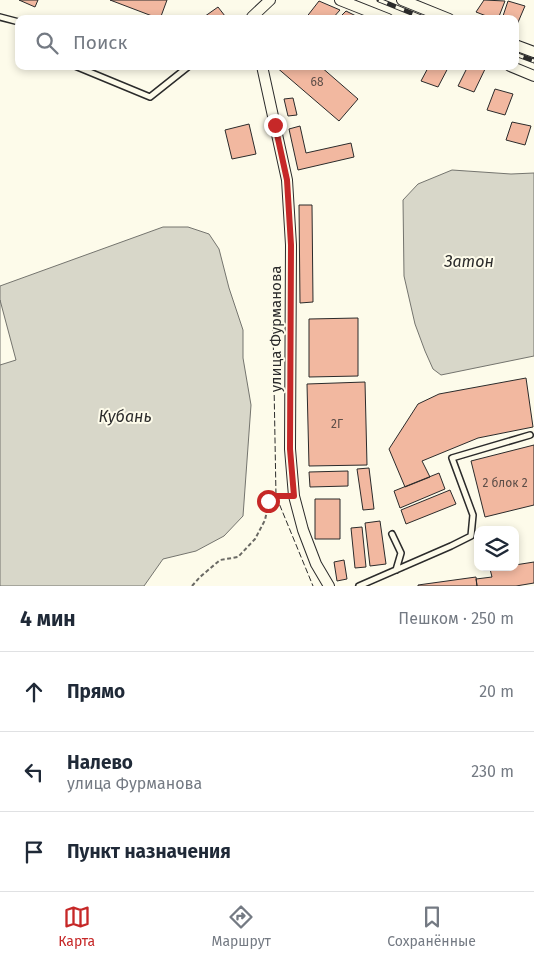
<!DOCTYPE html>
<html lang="ru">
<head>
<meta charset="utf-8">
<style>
  body { margin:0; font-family:"Fira Sans",sans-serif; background:#f2f2f3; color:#1f2937 }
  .controls { position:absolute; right:15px; bottom:15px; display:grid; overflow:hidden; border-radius:10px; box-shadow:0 2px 8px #0003 }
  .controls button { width:45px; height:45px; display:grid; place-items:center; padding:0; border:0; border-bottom:1px solid #e0e1e3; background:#fff; color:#1f2937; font:25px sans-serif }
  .stop { position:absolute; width:15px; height:15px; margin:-11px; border:4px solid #c62828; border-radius:50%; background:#fff }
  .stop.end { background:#c62828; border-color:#fff; box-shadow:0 1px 5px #0008 }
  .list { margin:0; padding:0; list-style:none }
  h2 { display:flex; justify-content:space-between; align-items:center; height:65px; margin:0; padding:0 20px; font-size:21px }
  h2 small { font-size:16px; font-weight:400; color:#747a83 }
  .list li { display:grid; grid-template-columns:32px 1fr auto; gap:15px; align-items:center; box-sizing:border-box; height:80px; padding:0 20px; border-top:1px solid #e0e1e3 }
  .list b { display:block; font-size:19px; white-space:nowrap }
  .list p { margin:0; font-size:16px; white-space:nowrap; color:#747a83 }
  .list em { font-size:16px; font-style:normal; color:#747a83 }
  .icon { flex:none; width:28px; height:28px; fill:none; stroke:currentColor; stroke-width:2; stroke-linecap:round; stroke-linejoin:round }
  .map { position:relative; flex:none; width:534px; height:586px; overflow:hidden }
  .search { position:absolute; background:#fff; box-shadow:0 2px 8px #0003; left:15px; right:15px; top:15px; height:55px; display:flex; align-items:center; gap:12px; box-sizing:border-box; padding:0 18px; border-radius:10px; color:#747a83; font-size:19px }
  .sheet { height:305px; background:#fff }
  nav { display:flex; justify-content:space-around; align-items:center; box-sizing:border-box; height:70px; border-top:1px solid #e0e1e3; background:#fff; font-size:14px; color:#747a83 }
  nav a { display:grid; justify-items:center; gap:2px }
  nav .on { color:#c62828 }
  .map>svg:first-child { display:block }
  .water { fill:#d8d7c9; stroke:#74746e }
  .pier { fill:#fdfbea; stroke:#74746e }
  .building { fill:#f2b8a0; stroke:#2b2b2b }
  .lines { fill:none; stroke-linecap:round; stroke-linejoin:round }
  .service-casing { stroke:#2b2b2b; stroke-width:8 }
  .minor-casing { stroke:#2b2b2b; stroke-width:12 }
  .path { stroke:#6a6964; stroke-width:2; stroke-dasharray:4 2.5; stroke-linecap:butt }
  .service { stroke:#fdfbea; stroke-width:5 }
  .minor { stroke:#fdfbea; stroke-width:10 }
  .rail-casing { stroke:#2b2b2b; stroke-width:5 }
  .rail { stroke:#fdfbea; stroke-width:3; stroke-dasharray:9; stroke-linecap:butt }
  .fence { stroke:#2b2b2b; stroke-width:1; stroke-dasharray:6 2.5; stroke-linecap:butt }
  .route { stroke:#c62828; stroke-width:6 }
  .labels { text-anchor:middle; stroke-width:4; stroke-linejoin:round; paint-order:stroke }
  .number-label { font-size:12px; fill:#5d4e48 }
  .street-label { font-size:15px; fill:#2b2b2b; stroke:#fdfbea }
  .water-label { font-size:16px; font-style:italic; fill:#2b2b2b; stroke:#fdfbea }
</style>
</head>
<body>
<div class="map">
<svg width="534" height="586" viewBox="0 0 534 586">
  <rect width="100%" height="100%" fill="#fdfbea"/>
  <!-- water -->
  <path class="water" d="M452 170 511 174 534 173V356L441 375 433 369 425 351 415 324 404 276 403 200 418 184Z
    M163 227H188L209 234 219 249 229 288 243 330V358L251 405 243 516 224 536 196 551 163 559 144 586H0V286Z"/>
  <!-- pier -->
  <path class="pier" d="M0 300 16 360 0 365Z"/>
  <!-- building -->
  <path class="building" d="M19 0H38L35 7Z
    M110 0H167L160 19Z
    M484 0 505 1 498 19H494L476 12Z
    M319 1 340 10 332 19H305Z
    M508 1 525 6 516 27 515 19H502Z
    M218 7 225 16 221 19H201Z
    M346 11 362 19H338Z
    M275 66H320L358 99 339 121Z
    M429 66H449L438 87 421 81Z
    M468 66 486 67 474 92 458 86Z
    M495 89 513 94 505 115 487 110Z
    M293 98 297 115 288 116 284 99Z
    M512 122 531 126 525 145 506 140Z
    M249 124 256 154 232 159 225 130Z
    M300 126 306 153 351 143 354 157 298 170 289 129Z
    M299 205H312L313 302 300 303Z
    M358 318V376L309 377V319Z
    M526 378 533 427 478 438 422 461 430 477 405 487 389 449 418 404 439 394Z
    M365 382 367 465 309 466 307 384Z
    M534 445V505L485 517 471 461Z
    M369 468 374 509 363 510 357 469Z
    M348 471V486L310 487 309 472Z
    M439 473 445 489 400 508 394 491Z
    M450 490 456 504 406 524 401 510Z
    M315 499H340V539H315Z
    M380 521 386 564 370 566 365 523Z
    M362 527 366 567 355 568 351 528Z
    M344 560 347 579 337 581 334 562Z
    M534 562V583L516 586H477L476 579 492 577 490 569 515 567V565Z
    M476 577 477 586H418V585Z"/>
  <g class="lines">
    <!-- service casing -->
    <g class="service-casing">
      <path id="service" d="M0 17 19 22
        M75 66 150 97 189 66
        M392 534 401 553 396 570
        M359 586 451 546 471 536 473 515 452 458 530 435"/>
    </g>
    <!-- minor casing -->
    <g class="minor-casing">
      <path id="minor" d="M340 0 388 19
        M402 0 449 19
        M252 19V17L270 0
        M515 45 534 52
        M262 66 287 180 291 245 290 449 294 496 303 530 316 564 329 586
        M510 66 534 76"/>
    </g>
    <!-- path -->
    <path class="path" d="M192 586 200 577 220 560 238 557 255 539 265 520 269 501 276 496H283"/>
    <!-- service -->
    <use href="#service" class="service"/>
    <!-- minor -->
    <use href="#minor" class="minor"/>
    <!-- rail casing -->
    <g class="rail-casing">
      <path id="rail" d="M379 0 426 19
        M515 54 534 61"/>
    </g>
    <!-- rail -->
    <use href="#rail" class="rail"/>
    <!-- fence -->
    <path class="fence" d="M273 327 276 496 313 586"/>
  </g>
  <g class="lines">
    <!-- route -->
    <path class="route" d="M268 501 276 496H294L290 449 291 245 287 180 275 125"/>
  </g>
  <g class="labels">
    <!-- number labels -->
    <g class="number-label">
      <text x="317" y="86">68</text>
      <text x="337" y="428">2Г</text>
      <text x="505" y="487">2 блок 2</text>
    </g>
    <!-- street labels -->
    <g class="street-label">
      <text transform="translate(276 329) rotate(-90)" y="5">улица Фурманова</text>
    </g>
    <!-- water labels -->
    <g class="water-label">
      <text x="469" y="267">Затон</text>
      <text x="125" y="422">Кубань</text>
    </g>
  </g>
</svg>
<div class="controls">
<button><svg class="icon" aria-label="layers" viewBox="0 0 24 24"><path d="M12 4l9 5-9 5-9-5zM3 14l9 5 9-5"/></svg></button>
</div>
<div class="stop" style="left:268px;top:501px"></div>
<div class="stop end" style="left:275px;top:125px"></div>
<div class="search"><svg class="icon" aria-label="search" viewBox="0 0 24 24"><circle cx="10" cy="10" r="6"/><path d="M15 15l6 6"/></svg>Поиск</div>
</div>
<section class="sheet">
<h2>4 мин<small>Пешком · 250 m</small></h2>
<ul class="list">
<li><svg class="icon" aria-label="ahead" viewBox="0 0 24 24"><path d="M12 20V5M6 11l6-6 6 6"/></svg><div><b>Прямо</b></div><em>20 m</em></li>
<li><svg class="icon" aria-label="left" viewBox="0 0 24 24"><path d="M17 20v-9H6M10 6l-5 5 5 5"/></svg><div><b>Налево</b><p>улица Фурманова</p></div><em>230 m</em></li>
<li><svg class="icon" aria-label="arrive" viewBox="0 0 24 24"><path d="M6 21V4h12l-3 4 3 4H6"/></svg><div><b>Пункт назначения</b></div></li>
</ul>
</section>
<nav>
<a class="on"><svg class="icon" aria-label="map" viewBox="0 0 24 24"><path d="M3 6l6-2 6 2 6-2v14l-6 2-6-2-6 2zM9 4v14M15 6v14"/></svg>Карта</a>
<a><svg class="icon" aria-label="directions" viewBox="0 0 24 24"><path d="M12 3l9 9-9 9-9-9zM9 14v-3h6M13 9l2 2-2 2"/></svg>Маршрут</a>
<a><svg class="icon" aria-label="saved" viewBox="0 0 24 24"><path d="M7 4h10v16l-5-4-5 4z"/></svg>Сохранённые</a>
</nav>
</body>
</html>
